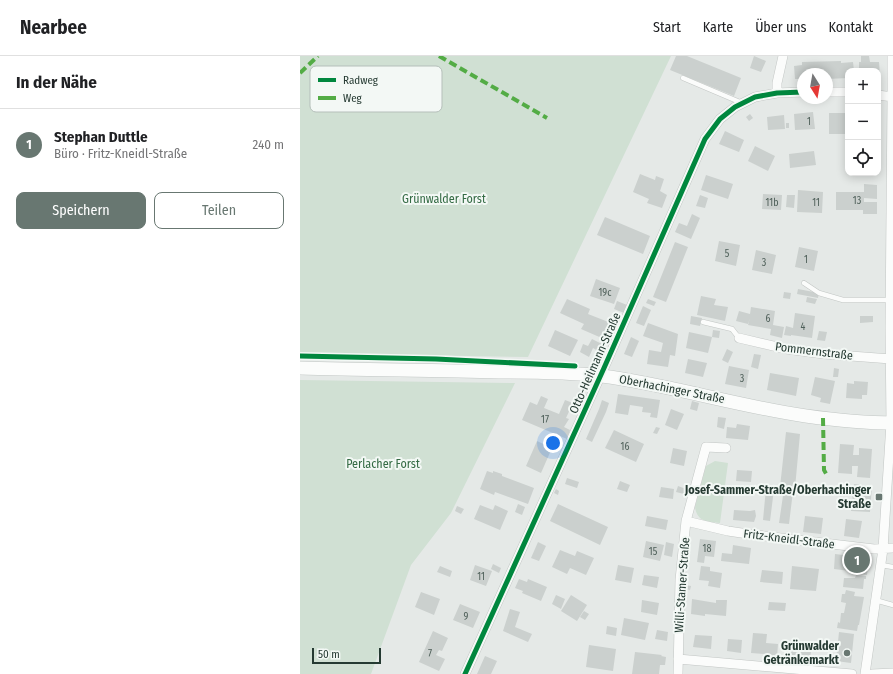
<!DOCTYPE html>
<html lang="de">
<head>
<meta charset="utf-8">
<style>
  body { margin:0; font-family:"Fira Sans Condensed",sans-serif; background:#f6f6f6; color:#202124 }
  .controls { position:absolute; right:12px; top:12px; display:grid; overflow:hidden; border-radius:8px; box-shadow:0 2px 10px #0003 }
  .controls button { width:36px; height:36px; display:grid; place-items:center; padding:0; border:0; border-bottom:1px solid #e0e0e0; background:#fff; color:#202124; font:20px sans-serif }
  .compass { position:absolute; left:497px; top:12px; width:36px; height:36px; border-radius:50%; background:#fff; box-shadow:0 2px 10px #0003; rotate:169deg }
  .scale { position:absolute; left:12px; bottom:10px; width:69px; box-sizing:border-box; padding-left:4px; border:2px solid #253a32; border-top:0; font-size:11px; line-height:14px; white-space:nowrap; color:#253a32; -webkit-text-stroke:3px #f3f8f5; paint-order:stroke }
  .you { position:absolute; left:253px; top:387px; width:14px; height:14px; margin:-10px; border:3px solid #fff; border-radius:50%; background:#1a73e8; box-shadow:0 0 0 6px #1a73e833 }
  .badge { display:grid; place-items:center; width:26px; height:26px; border-radius:50%; background:#687771; color:#fff; font-size:13px; font-weight:700 }
  .pin { position:absolute; translate:-50% -50%; border:2px solid #fff; box-shadow:0 1px 4px #0006 }
  .list { margin:0; padding:0; list-style:none }
  h2 { display:flex; justify-content:space-between; align-items:center; height:52px; margin:0; padding:0 16px; font-size:17px }
  h2 small { font-size:13px; font-weight:400; color:#757577 }
  .list li { display:grid; grid-template-columns:26px 1fr auto; gap:12px; align-items:center; box-sizing:border-box; height:72px; padding:0 16px; border-top:1px solid #e0e0e0 }
  .list b { display:block; font-size:15px; white-space:nowrap }
  .list p { margin:0; font-size:13px; white-space:nowrap; color:#757577 }
  .list em { font-size:13px; font-style:normal; color:#757577 }
  .actions { display:flex; gap:8px; padding:12px 16px }
  .actions a { flex:1; padding:9px 0; border:1px solid #687771; border-radius:8px; text-align:center; font-size:14px; color:#687771 }
  .actions .main { background:#687771; color:#fff }
  .icon { flex:none; width:22px; height:22px; fill:none; stroke:currentColor; stroke-width:2; stroke-linecap:round; stroke-linejoin:round }
  .map { position:relative; flex:none; width:593px; height:618px; overflow:hidden }
  header { display:flex; align-items:center; gap:24px; box-sizing:border-box; height:56px; padding:0 20px; background:#fff; border-bottom:1px solid #e0e0e0 }
  header strong { font-size:19px }
  nav { display:flex; gap:22px; margin-inline-start:auto; font-size:14px }
  main { display:flex }
  aside { flex:1; background:#fff }
  .map>svg:first-child { display:block }
  .green { fill:#d0e0d3 }
  .building { fill:#cbd0ce }
  .lines { fill:none; stroke-linecap:round; stroke-linejoin:round }
  .lane-casing { stroke:#c2c6c4; stroke-width:5.5 }
  .street-casing { stroke:#c2c6c4; stroke-width:10 }
  .secondary-casing { stroke:#c1c6c4; stroke-width:14 }
  .lane { stroke:#fbfcfb; stroke-width:4.5 }
  .street { stroke:#fbfcfb; stroke-width:9 }
  .secondary { stroke:#fbfcfb; stroke-width:13 }
  .quiet { stroke:#53ac45; stroke-width:4; stroke-dasharray:8 4; stroke-linecap:butt }
  .cycleway-casing { stroke:#f3f8f5; stroke-width:8 }
  .cycleway { stroke:#00873e; stroke-width:5 }
  .poi-dot { fill:#687771; stroke:#f3f8f5; stroke-width:1.5 }
  .labels { text-anchor:middle; stroke-width:4; stroke-linejoin:round; paint-order:stroke }
  .number-label { font-size:10px; fill:#4f605a }
  .park-label { font-size:12px; fill:#346b44; stroke:#f3f8f5 }
  .street-label { font-size:12px; fill:#253a32; stroke:#f3f8f5 }
  .poi-label { font-size:12px; font-weight:bold; fill:#253a32; stroke:#f3f8f5; text-anchor:end }
  .key { fill:#f3f8f5; stroke:#b5bfba; stroke-width:1 }
  .key-label { font-size:11px; fill:#253a32 }
</style>
</head>
<body>
<header>
<strong>Nearbee</strong>
<nav><a>Start</a><a>Karte</a><a>Über uns</a><a>Kontakt</a></nav>
</header>
<main>
<aside>
<h2>In der Nähe<small></small></h2>
<ul class="list">
<li><span class="badge">1</span><div><b>Stephan Duttle</b><p>Büro · Fritz-Kneidl-Straße</p></div><em>240 m</em></li>
</ul>
<div class="actions"><a class="main">Speichern</a><a>Teilen</a></div>
</aside>
<div class="map">
<svg width="593" height="618" viewBox="0 0 593 618">
  <rect width="100%" height="100%" fill="#e5e9e7"/>
  <!-- green -->
  <path class="green" d="M0 0H371L228 301 0 297Z
    M0 324 215 327 151 457 111 509 71 618H0Z
    M415 405 428 407 420 467C408 466 397 466 395 451L406 410Z"/>
  <!-- building -->
  <path class="building" d="M376 0H387L441 22 434 40 370 14Z
    M454 0 466 5 461 16 450 12Z
    M561 0H569L570 6H579L580 20H578V15H559V6H561Z
    M541 5V7L553 6 554 15H548V22L527 23V18H503V23H495L494 10 502 9V6Z
    M513 56 515 73 495 74 494 58Z
    M529 57H548V78H529Z
    M450 58 453 62 449 65 446 61Z
    M484 59 485 73 468 74 467 61Z
    M486 67H489V72H486Z
    M425 75 444 84 439 96 419 88Z
    M455 90 475 100 468 115 448 105Z
    M514 95 516 109 490 112 489 98Z
    M340 118 355 124 356 120 364 123 360 135 367 139 362 152 347 147 349 143 333 136Z
    M406 119 433 128 428 143 401 134Z
    M564 128 577 129V143L564 142V146H577V158H563V154H536V136H564Z
    M498 134 523 136 522 157 497 156Z
    M463 138 482 139 481 154 462 153Z
    M400 139 408 142 405 152 396 150Z
    M487 139H495L494 152 486 151Z
    M392 158 400 162 391 183 375 176 379 167 387 170Z
    M305 161 350 180 343 198 297 179Z
    M419 185 440 189 436 210 415 205Z
    M375 186 388 191 366 246 353 241Z
    M499 191 518 195 514 215 495 211Z
    M456 194 476 199 472 218 452 214Z
    M296 223 320 232 314 248 290 240Z
    M498 233 519 237 518 242 497 238Z
    M484 236 491 237 490 243 483 242Z
    M401 240 416 243 414 249 428 251 425 265 397 259Z
    M507 241 517 243 515 248 506 246Z
    M267 243 290 253 288 258 311 267 304 283 281 273 284 268 260 257Z
    M348 243 356 246 354 250 346 247Z
    M317 245 327 249 324 257 314 253Z
    M343 250 351 254 344 270 336 267Z
    M451 251 475 255 473 269 484 271 482 282 470 279 471 273 448 269 450 262 448 268 436 265 439 255 450 258Z
    M495 257 515 260 512 282 491 279V280L484 279 486 270 493 272Z
    M391 260 402 262 400 270 390 268Z
    M560 260H573V266L560 267Z
    M348 267 378 278 375 300 370 299 368 311 347 308 349 294 361 296 363 287 343 280Z
    M255 274 278 284 270 300 248 290Z
    M413 274 420 275 419 282 412 281Z
    M519 275 527 276 525 285 517 284Z
    M389 276 412 281 408 297 386 292Z
    M331 281 339 285 332 301 324 298Z
    M292 283 302 288 298 295 293 292 289 301 280 296 283 288 288 290Z
    M427 293 433 296 428 307 422 304Z
    M454 298 461 299 458 313 451 311Z
    M388 303 407 307 403 321 385 317Z
    M429 310 449 314 446 332 425 328Z
    M534 312 539 313 538 321H533Z
    M470 317 499 322 496 340 467 334Z
    M515 321 535 325 530 348 520 346 521 342 511 339Z
    M554 325 568 326 567 339H562V343L546 342 547 327 554 328Z
    M318 338 360 344 357 362 350 361 351 357 342 356 343 351 330 349 328 359 315 357Z
    M241 340 248 343 244 352 259 358 265 344 273 347 266 362 269 363 264 371 270 374 267 383 222 364 230 346 237 349Z
    M302 344 309 347 306 356 292 386 286 383 299 353Z
    M392 345 399 347 397 355 390 353Z
    M371 353 384 358 377 374 365 369Z
    M418 361 426 362 424 373 417 371Z
    M437 368 450 370 448 384 426 382 427 371 436 372Z
    M356 371 360 372 357 378 353 377Z
    M314 374 344 388 336 406 305 392Z
    M486 376 500 378 495 432 480 431Z
    M237 385 252 392 241 417 226 410Z
    M540 388 554 389 553 399H559V392L572 393 570 422 557 421 558 410H552V418L538 417Z
    M373 392 387 395 384 410 370 407Z
    M437 414 452 415 451 426 436 425Z
    M187 415 193 417V415L202 418V420L234 432 228 448 195 436 194 439 180 433Z
    M267 422 279 426 277 432 265 428Z
    M320 425 330 429 327 436 317 433Z
    M554 428 572 430 570 456 551 455Z
    M378 430 386 433 384 438 376 436Z
    M361 431 374 433 373 443 359 441Z
    M466 432 474 433 470 465 463 464Z
    M256 433 259 435 258 439 254 437Z
    M484 433 493 435 489 468 479 467Z
    M218 448 225 451 222 459 215 456Z
    M258 448 308 471 300 489 250 465Z
    M180 449 193 454 195 449 208 455 200 474 174 463Z
    M157 450 164 453 161 458 155 455Z
    M434 454 450 455 455 454 456 460 454 466 433 464Z
    M347 460 368 464 366 474 345 470Z
    M505 460 523 462 521 478 503 476Z
    M546 463 562 465 559 482 544 480Z
    M400 483 416 485 414 501 405 500 404 507 397 506Z
    M346 485 364 489 360 505 343 501Z
    M238 486 246 490 239 505 231 502Z
    M366 486 374 488 372 501 364 499Z
    M433 489 451 492 449 508 421 505 422 497 432 498Z
    M260 494 275 500 277 495 294 502 286 519 270 512 267 518 252 511Z
    M535 498 560 501 559 508 568 509 567 519 558 518V516L534 513Z
    M193 508 201 512 199 517 191 513Z
    M175 509 192 515 186 530 170 524Z
    M318 509 334 512 331 527 315 524Z
    M140 510 152 515 150 521 137 516Z
    M401 510 410 511V515L422 517 420 532 408 530 409 525 399 524Z
    M492 510 519 513 516 535 490 533Z
    M462 514 483 516 482 528 460 526Z
    M344 519 359 521 357 532 342 529Z
    M556 519 566 520V523H564L563 533 543 531 544 522H555Z
    M219 523 227 526 228 523 247 531 241 545 222 537 223 535 215 532Z
    M385 529 391 530 390 534 385 533Z
    M546 534 555 536 554 540 564 541 559 569H558L557 575 537 572 538 566 540 567 541 557H544L546 547 541 546 542 538H545Z
    M121 536 140 543 134 559 115 551Z
    M256 539 265 543 261 553 252 548Z
    M271 539 287 549 277 565 261 555Z
    M392 543 416 547V544H427L426 560 405 558V560L391 558Z
    M342 544 359 547 357 559 341 556Z
    M469 546 486 547 485 555 468 554Z
    M160 548 180 556 173 572 153 564Z
    M210 553 220 556 215 571 232 578 228 586 203 575Z
    M284 555 289 558 285 564 280 561Z
    M324 562 349 567 345 584 321 579Z
    M307 570 317 572 316 580 306 578Z
    M357 574 368 576 367 585 355 583Z
    M133 575 148 582 142 595 139 594 136 599 145 603 139 615 119 606Z
    M539 576 554 578 551 607 536 605Z
    M453 577 467 578 466 587 478 588 477 602 464 601 465 598 451 597Z
    M395 579 412 580 411 593 393 591Z
    M428 583 442 584 441 597 427 595Z
    M487 585 512 587 510 603 485 601Z
    M289 589 316 593 313 615 286 611Z
    M335 596 362 599 361 600 366 601 365 609H360L359 618H332Z
    M185 600 197 605 191 618H177Z"/>
  <g class="lines">
    <!-- lane casing -->
    <g class="lane-casing">
      <path id="lane" d="M383 22 442 47
        M504 227 519 237 543 244H591
        M403 266 432 273 439 282
        M581 509 593 511
        M575 544 593 549"/>
    </g>
    <!-- street casing -->
    <g class="street-casing">
      <path id="street" d="M527 36H548
        M477 37V27L483 0
        M578 39 593 41
        M439 282 486 293 524 298 591 303
        M386 465 428 475 448 478 574 493 593 492
        M378 603 552 618
        M165 618 304 312 405 83 420 63 435 51 455 41 477 37 503 36
        M378 618 380 524 386 465 406 391 426 392
        M565 618 583 493 591 367 590 272 592 41V0
        M572 618 593 617"/>
    </g>
    <!-- secondary casing -->
    <g class="secondary-casing">
      <path id="secondary" d="M0 312C66 314 133 314 199 316 233 316 268 316 302 320 371 329 437 350 506 360 535 364 564 367 593 367"/>
    </g>
    <!-- lane -->
    <use href="#lane" class="lane"/>
    <!-- street -->
    <use href="#street" class="street"/>
    <!-- secondary -->
    <use href="#secondary" class="secondary"/>
    <!-- quiet -->
    <path class="quiet" d="M139 0 247 62
      M0 17 18 0
      M523 362 524 414 528 421"/>
    <!-- cycleway casing -->
    <g class="cycleway-casing">
      <path id="cycleway" d="M0 300 136 303 275 310
        M165 618 304 312 405 83 420 63 435 51 455 41 477 37 503 36"/>
    </g>
    <!-- cycleway -->
    <use href="#cycleway" class="cycleway"/>
  </g>
  <!-- markers -->
  <g class="poi-dot">
    <rect x="575" y="437" width="8" height="8" rx="2"/>
    <circle cx="547" cy="597" r="4"/>
  </g>
  <g class="labels">
    <!-- number labels -->
    <g class="number-label">
      <text x="509" y="69">1</text>
      <text x="557" y="148">13</text>
      <text x="472" y="150">11b</text>
      <text x="516" y="150">11</text>
      <text x="427" y="201">5</text>
      <text x="506" y="207">1</text>
      <text x="464" y="210">3</text>
      <text x="305" y="240">19c</text>
      <text x="468" y="266">6</text>
      <text x="503" y="274">4</text>
      <text x="442" y="326">3</text>
      <text x="245" y="367">17</text>
      <text x="325" y="394">16</text>
      <text x="407" y="496">18</text>
      <text x="353" y="499">15</text>
      <text x="181" y="524">11</text>
      <text x="166" y="564">9</text>
      <text x="130" y="601">7</text>
    </g>
    <!-- park labels -->
    <g class="park-label">
      <text x="144" y="147">Grünwalder Forst</text>
      <text x="83" y="412">Perlacher Forst</text>
    </g>
    <!-- street labels -->
    <g class="street-label">
      <text transform="translate(514 295) rotate(7)" y="4">Pommernstraße</text>
      <text transform="translate(295 307) rotate(-66)" y="4">Otto-Heilmann-Straße</text>
      <text transform="translate(372 333) rotate(11)" y="4">Oberhachinger Straße</text>
      <text transform="translate(489 483) rotate(7)" y="4">Fritz-Kneidl-Straße</text>
      <text transform="translate(382 529) rotate(-86)" y="4">Willi-Stamer-Straße</text>
    </g>
    <!-- poi labels -->
    <g class="poi-label">
      <text x="571" y="438">Josef-Sammer-Straße/Oberhachinger<tspan x="571" dy="14">Straße</tspan></text>
      <text x="539" y="594">Grünwalder<tspan x="539" dy="14">Getränkemarkt</tspan></text>
    </g>
  </g>
  <!-- legend -->
  <rect x="10" y="10" width="132" height="46" rx="6" class="key"/>
  <rect x="18" y="22" width="18" height="4" fill="#00873e"/>
  <rect x="18" y="40" width="18" height="4" fill="#53ac45"/>
  <g class="key-label">
    <text x="43" y="28">Radweg</text>
    <text x="43" y="46">Weg</text>
  </g>
</svg>
<div class="controls">
<button>+</button>
<button>−</button>
<button><svg class="icon" aria-label="locate" viewBox="0 0 24 24"><circle cx="12" cy="12" r="6"/><path d="M12 2v4M12 18v4M2 12h4M18 12h4"/></svg></button>
</div>
<svg class="compass" viewBox="-18 -18 36 36"><path d="M0-13l5 13h-10z" fill="#e53935"/><path d="M0 13l5-13h-10z" fill="#757577"/></svg>
<div class="scale">50 m</div>
<div class="you"></div>
<div class="pin badge" style="left:557px;top:504px">1</div>
</div>
</main>
</body>
</html>
